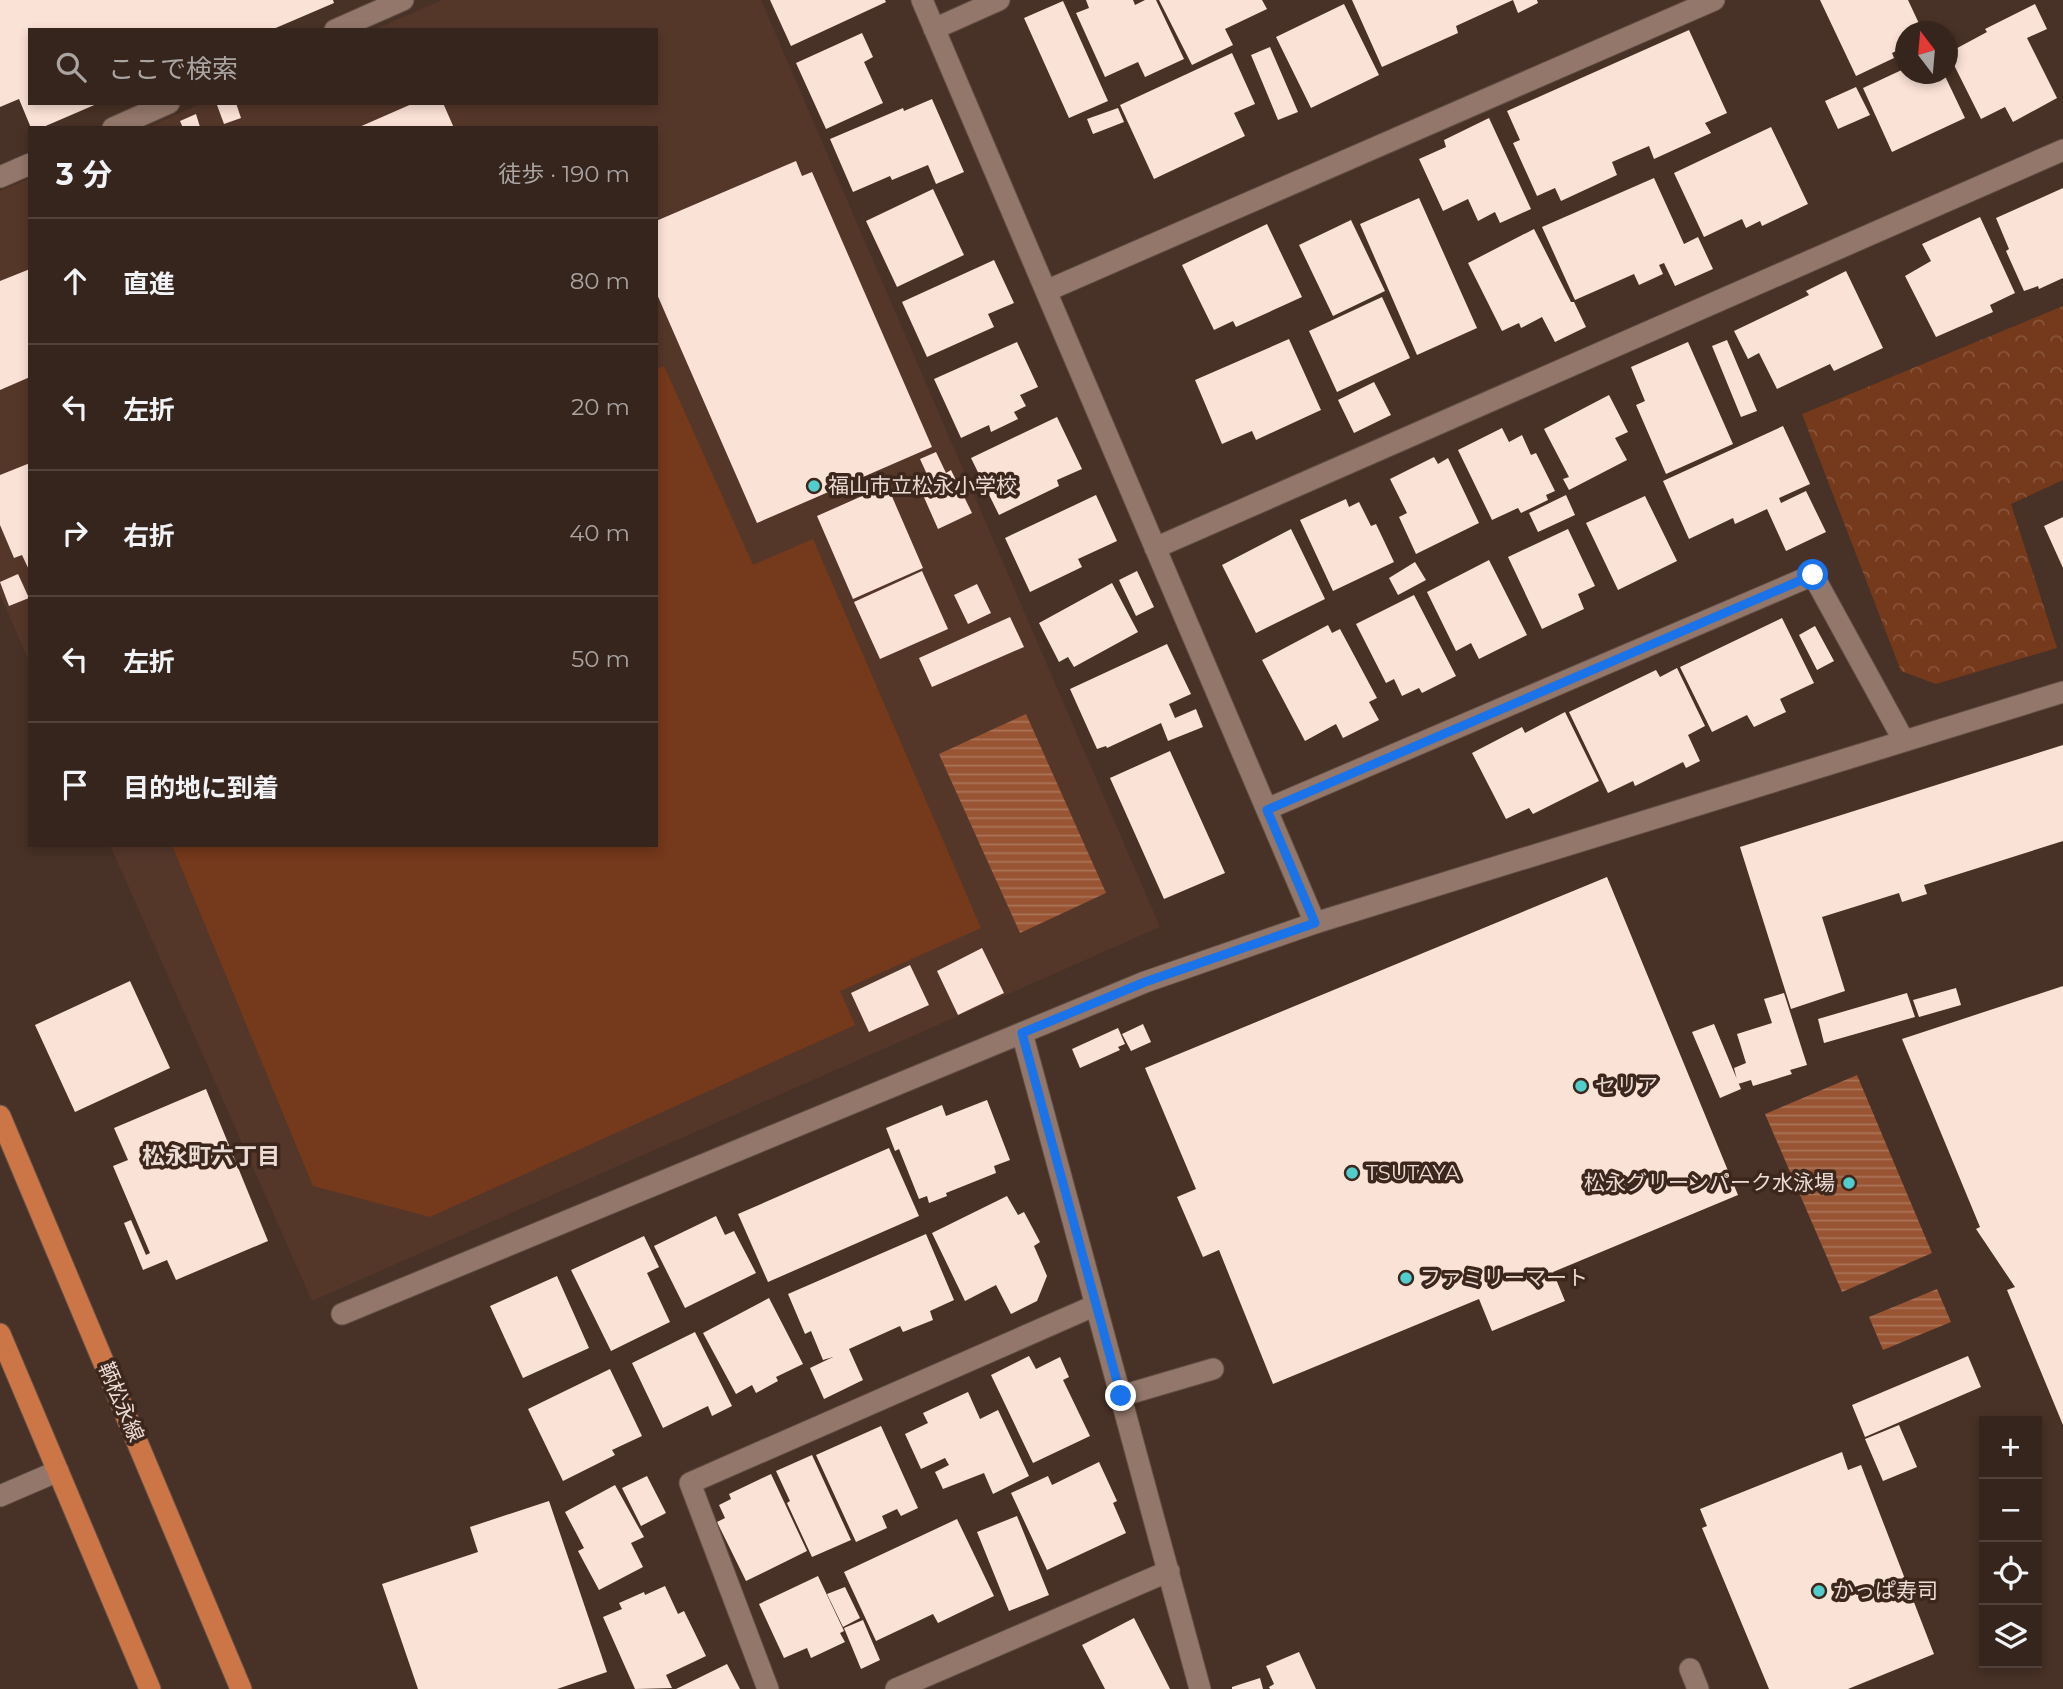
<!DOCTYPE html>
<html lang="ja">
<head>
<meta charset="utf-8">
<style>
  body { margin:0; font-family:Montserrat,"Noto Sans JP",sans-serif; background:#3d2d25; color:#f1f3f6 }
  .controls { position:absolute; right:21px; bottom:21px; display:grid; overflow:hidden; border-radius:0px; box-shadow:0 4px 10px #0003 }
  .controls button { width:63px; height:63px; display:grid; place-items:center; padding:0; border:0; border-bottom:2px solid #50423b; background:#36251c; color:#f1f3f6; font:35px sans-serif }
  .compass { position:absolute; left:1895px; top:21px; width:63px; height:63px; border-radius:50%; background:#36251c; box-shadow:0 4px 10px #0003; rotate:344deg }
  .stop { position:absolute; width:21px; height:21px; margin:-16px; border:5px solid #1a73e8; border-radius:50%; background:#fff }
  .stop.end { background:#1a73e8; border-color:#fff; box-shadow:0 2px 7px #0008 }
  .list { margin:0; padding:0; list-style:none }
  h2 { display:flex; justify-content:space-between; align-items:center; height:91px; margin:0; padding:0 28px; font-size:30px }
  h2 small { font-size:23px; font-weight:400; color:#aaa5a3 }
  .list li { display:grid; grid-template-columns:46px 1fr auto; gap:21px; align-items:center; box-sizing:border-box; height:126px; padding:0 28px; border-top:2px solid #50423b }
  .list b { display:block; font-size:26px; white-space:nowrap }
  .list em { font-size:23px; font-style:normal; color:#aaa5a3 }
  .icon { flex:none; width:38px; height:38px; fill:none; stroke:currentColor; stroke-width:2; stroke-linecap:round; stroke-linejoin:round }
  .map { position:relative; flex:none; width:2063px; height:1689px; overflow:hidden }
  .search { position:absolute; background:#36251c; box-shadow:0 4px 10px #0003; left:28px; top:28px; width:630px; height:77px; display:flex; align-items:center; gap:18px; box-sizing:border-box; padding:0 24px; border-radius:0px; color:#aaa5a3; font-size:26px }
  .panel { position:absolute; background:#36251c; box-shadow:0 4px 10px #0003; left:28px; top:126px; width:630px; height:721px; border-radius:0px }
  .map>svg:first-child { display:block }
  .built { fill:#55372a }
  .park { fill:url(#park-crowns) }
  .garden { fill:#75391b }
  .water { fill:url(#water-rules) }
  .building { fill:#fbe2d7 }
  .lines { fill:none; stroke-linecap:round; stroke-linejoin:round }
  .lane-casing { stroke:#634f45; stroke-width:23 }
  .street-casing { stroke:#634f45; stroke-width:23 }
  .primary-casing { stroke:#634f45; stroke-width:23 }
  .lane { stroke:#92776a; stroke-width:21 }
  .street { stroke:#92776a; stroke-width:21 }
  .primary { stroke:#cc7547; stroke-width:21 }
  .route { stroke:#1a73e8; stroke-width:9 }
  .poi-dot { fill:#52cdcd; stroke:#3d271c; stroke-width:2.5 }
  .labels { text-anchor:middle; stroke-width:7; stroke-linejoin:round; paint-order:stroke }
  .poi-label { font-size:21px; fill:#eadbd4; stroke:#3d271c; text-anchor:start }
  .street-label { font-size:21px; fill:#eadbd4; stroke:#3d271c }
  .neighbourhood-label { font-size:23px; font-weight:bold; fill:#eadbd4; stroke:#3d271c }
</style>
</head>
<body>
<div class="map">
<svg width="2063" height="1689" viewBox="0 0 2063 1689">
  <defs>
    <pattern id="park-crowns" width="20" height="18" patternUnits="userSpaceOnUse" patternTransform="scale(1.75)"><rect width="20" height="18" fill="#75391b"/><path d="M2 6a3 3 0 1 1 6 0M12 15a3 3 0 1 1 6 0" fill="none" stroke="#89553b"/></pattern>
    <pattern id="water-rules" width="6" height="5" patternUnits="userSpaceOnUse" patternTransform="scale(1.75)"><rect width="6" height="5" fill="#985433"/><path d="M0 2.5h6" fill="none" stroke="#ab7459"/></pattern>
  </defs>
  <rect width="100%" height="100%" fill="#483126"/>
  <!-- built -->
  <path class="built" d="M442 0H761L1160 927 312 1301 110 845H656V128H146L203 103H656V30H373Z
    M30 178V663L0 595V191Z"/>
  <!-- park -->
  <path class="park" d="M2063 306V480L2011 504 2057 648 1936 684 1901 671 1802 414Z"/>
  <!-- garden -->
  <path class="garden" d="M664 366 753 565 813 539 981 928 840 991 855 1025 430 1217 313 1186 172 845H656V369Z"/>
  <!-- water -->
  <path class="water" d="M1026 714 1106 893 1020 933 939 754Z
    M1857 1075 1932 1253 1842 1292 1765 1114Z
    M1937 1289 1951 1322 1883 1350 1869 1317Z"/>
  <!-- building -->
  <path class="building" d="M0 0H333L334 3 271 30H30V103H99L41 128H31L19 99 0 107Z
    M770 0H885L886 2 791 46Z
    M1086 0H1133L1135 5 1145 0H1156L1184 59 1145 77 1138 62 1105 77 1076 13 1089 8Z
    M1159 0H1262L1267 9 1225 29 1233 45 1192 65Z
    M1352 0H1513L1456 26 1458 33 1382 67Z
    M1513 0H1537L1538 3 1518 13Z
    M1820 0H1908L1923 32H1906V46L1892 53 1894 58 1856 76Z
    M1063 1 1108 101 1069 118 1024 18Z
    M1344 4 1379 75 1311 108 1276 37Z
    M2035 4 2047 29 2027 38 2057 98 2013 122 2005 107 1981 119 1948 53 1987 32 1985 29Z
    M1689 30 1727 113 1705 123 1711 133 1654 159 1649 146 1612 162 1617 175 1561 201 1555 188 1537 196 1513 143 1520 140 1507 111Z
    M862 33 873 57 864 62 883 103 826 129 796 63Z
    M1270 47 1298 112 1278 120 1251 55Z
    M1232 53 1255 104 1234 113 1245 136 1154 179 1120 105Z
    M1906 68V74H1944L1965 118 1892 152 1863 88Z
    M1856 87 1870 115 1838 129 1825 101Z
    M932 99 964 172 936 184 928 165 892 180 890 176 853 192 830 139 903 108 904 111Z
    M221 103H236L241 118 224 124 217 105Z
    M414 103H443L454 128H357Z
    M1118 108 1124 122 1093 134 1087 119Z
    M196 114 200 127 183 128 180 121Z
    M1489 118 1531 209 1500 223 1495 212 1478 221 1468 199 1443 211 1419 159 1446 147 1444 140Z
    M1771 127 1808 204 1762 226 1760 221 1746 228 1742 219 1704 237 1674 173Z
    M796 161 802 176 812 172 932 447 757 523 656 292V221Z
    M1654 178 1684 244 1698 237 1713 269 1675 286 1664 263 1659 265 1663 274 1639 285 1634 274 1575 300 1542 227Z
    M2063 188V278L2039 289 2038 286 2024 291 2006 251 2009 249 1996 218Z
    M933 189 964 255 897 287 866 221Z
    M1419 198 1477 328 1417 355 1360 224Z
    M1980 217 2015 293 1990 305 1993 312 1936 337 1905 276 1931 261 1922 244Z
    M1351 220 1385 291 1333 316 1299 245Z
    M1267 224 1302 297 1236 327 1233 321 1214 330 1182 265Z
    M1534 229 1571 302H1574L1586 327 1555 342 1542 317 1521 328 1519 323 1502 331 1468 263Z
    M994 260 1014 303 988 314 994 327 927 357 902 302Z
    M30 269V377L0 390V281Z
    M1846 271 1883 348 1834 371 1830 364 1777 389 1759 353 1748 359 1734 331 1809 295 1806 291Z
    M1382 297 1410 358 1337 392 1309 331Z
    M1289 339 1321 410 1256 440 1252 431 1222 444 1195 380Z
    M1727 340 1757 411 1741 417 1712 346Z
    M1017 342 1038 387 1020 395 1026 406 1014 412 1018 419 991 432 989 425 961 438 934 379Z
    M1688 342 1733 444 1666 474 1636 405 1645 401 1631 367Z
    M1374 382 1391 415 1354 433 1338 400Z
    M1609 395 1628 432 1615 438 1627 460 1569 490 1563 479 1569 477 1544 429Z
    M1057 417 1082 469 1057 480 1059 486 999 515 971 458Z
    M1783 426 1810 484 1779 498 1781 503 1806 491 1826 532 1786 551 1767 509 1735 524 1733 518 1689 539 1663 481Z
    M1502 428 1509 442 1522 435 1531 455 1536 453 1555 491 1546 495 1548 500 1521 513 1518 508 1492 520 1458 450Z
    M936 452 946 473 951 470 972 513 938 529 919 486 930 481 920 459Z
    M1434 457 1438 464 1448 458 1479 523 1416 554 1399 517 1407 513 1390 479Z
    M30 463V572L22 555 14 558 0 525V475Z
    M887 485 923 568 853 599 817 516Z
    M1096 495 1117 541 1078 559 1082 567 1030 592 1005 538Z
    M1566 495 1575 515 1538 532 1529 513Z
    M1645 496 1677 561 1618 590 1586 523Z
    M1346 499 1349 507 1359 502 1371 526 1376 524 1394 562 1333 591 1300 520Z
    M2063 517V568L2044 526Z
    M1291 529 1325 599 1256 633 1222 565Z
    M1568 529 1595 586 1578 594 1584 609 1542 629 1508 557Z
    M1489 560 1527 635 1479 659 1471 643 1456 651 1427 592Z
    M1415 562 1426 580 1398 595 1389 578Z
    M922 571 948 629 880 659 854 602Z
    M1137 571 1154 607 1136 616 1119 580Z
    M18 574 29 598 9 606 0 582Z
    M1112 583 1138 632 1074 667 1068 657 1059 662 1039 623Z
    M977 584 991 613 968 624 954 595Z
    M1414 595 1456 676 1422 693 1419 688 1402 696 1394 679 1386 683 1356 624Z
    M1010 617 1024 647 932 687 919 658Z
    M1782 618 1814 683 1780 699 1786 712 1754 727 1747 715 1712 732 1680 667Z
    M1328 625 1332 633 1340 629 1377 698 1369 702 1379 720 1343 738 1336 724 1305 741 1262 660Z
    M1815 626 1834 661 1817 670 1799 635Z
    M1167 644 1191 694 1169 704 1175 718 1196 709 1203 727 1168 741 1161 723 1107 748 1106 746 1097 749 1070 689Z
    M1677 668 1705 726 1688 735 1700 761 1686 768 1683 762 1635 786 1633 781 1608 793 1569 712 1656 670 1660 677Z
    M1565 712 1599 781 1533 814 1529 808 1506 819 1472 753 1522 727 1525 733Z
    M2063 745V841L1924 885 1927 894 1902 902 1899 893 1822 917 1845 991 1791 1009 1740 847Z
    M1170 751 1225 873 1164 899 1110 778Z
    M1607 877 1738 1195 1553 1272 1565 1301 1492 1331 1479 1299 1273 1384 1219 1250 1203 1257 1177 1197 1196 1189 1145 1068Z
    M982 948 1004 993 958 1015 937 971Z
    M910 965 929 1005 869 1032 851 993Z
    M130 981 170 1068 75 1112 35 1025Z
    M2063 986V1425L2007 1290 2015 1287 1976 1229 1980 1227 1902 1039Z
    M1956 988 1961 1005 1919 1017 1913 1000Z
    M1784 993 1807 1065 1790 1070 1792 1074 1753 1086 1751 1080 1738 1084 1734 1068 1746 1063 1737 1034 1772 1023 1764 999Z
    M1907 993 1915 1017 1824 1043 1818 1019Z
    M1143 1024 1151 1042 1131 1051 1122 1034Z
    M1714 1024 1741 1089 1720 1098 1692 1032Z
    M1118 1028 1125 1044 1118 1047 1120 1050 1080 1068 1072 1049Z
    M206 1089 268 1241 176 1280 167 1260 143 1270 124 1223 131 1220 146 1255 150 1253 113 1166 128 1160 114 1128Z
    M987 1100 1010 1160 994 1166 996 1173 946 1193 947 1196 929 1203 927 1196 919 1199 899 1149 895 1151 886 1128 942 1105 946 1116Z
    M889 1148 919 1216 768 1282 738 1214Z
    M1007 1196 1018 1215 1024 1212 1040 1242 1034 1246 1047 1276 1037 1301 1011 1314 996 1285 965 1301 932 1233Z
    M716 1216 725 1235 734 1231 756 1273 685 1308 654 1246Z
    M926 1234 954 1300 930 1311 933 1320 903 1332 900 1326 849 1349 863 1380 824 1399 810 1368 833 1357 823 1360 811 1331 805 1334 788 1294Z
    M644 1236 659 1267 647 1273 670 1322 611 1351 571 1270Z
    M557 1276 589 1348 523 1378 490 1306Z
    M769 1298 803 1364 776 1377 778 1381 756 1393 752 1385 736 1394 703 1333Z
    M695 1332 732 1406 712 1416 708 1406 663 1428 632 1363Z
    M1029 1356 1036 1369 1060 1357 1069 1377 1063 1380 1090 1436 1033 1463 991 1375Z
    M1968 1356 1981 1387 1865 1437 1852 1405Z
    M610 1369 642 1436 612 1450 615 1455 563 1481 528 1409Z
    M968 1392 980 1419 998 1410 1029 1476 993 1494 984 1473 943 1489 935 1472 949 1465 945 1458 921 1469 905 1434 928 1423 923 1413Z
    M1899 1425 1917 1467 1883 1481 1865 1439Z
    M881 1426 918 1508 901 1516 897 1509 882 1516 887 1528 856 1542 816 1455Z
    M1842 1452 1848 1470 1861 1465 1934 1654 1848 1689H1769L1702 1528 1707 1526 1700 1509Z
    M812 1455 851 1540 812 1557 787 1503 790 1501 776 1471Z
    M1099 1462 1117 1501 1113 1503 1126 1533 1047 1570 1011 1493 1048 1476 1052 1485Z
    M771 1474 807 1551 746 1581 717 1522 725 1518 719 1505 731 1499 729 1494Z
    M647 1476 666 1513 641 1526 622 1488Z
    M615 1485 644 1537 631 1543 643 1567 599 1590 578 1551 584 1548 565 1512Z
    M549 1501 607 1672 557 1689H418L382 1584 478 1552 470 1527Z
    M1017 1516 1049 1595 1009 1611 977 1532Z
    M957 1519 994 1596 938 1623 933 1614 876 1641 844 1572Z
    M818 1576 844 1631 840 1633 845 1642 811 1658 807 1648 784 1658 759 1604Z
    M665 1586 678 1614 684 1611 706 1656 666 1675 672 1688 635 1689 603 1617 622 1609 619 1603 644 1592 645 1595Z
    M845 1587 860 1618 843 1627 827 1594Z
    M1134 1618 1170 1689H1105L1082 1645Z
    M863 1620 880 1660 861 1669 844 1628Z
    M1299 1652 1316 1689H1270L1269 1687 1274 1684 1266 1666Z
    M727 1664 740 1689H676Z
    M1260 1678 1263 1689H1232V1687Z"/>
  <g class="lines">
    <!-- lane casing -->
    <g class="lane-casing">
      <path id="lane" d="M1121 1396 1213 1369
        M0 1496 58 1471
        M1690 1669 1698 1689"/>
    </g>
    <!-- street casing -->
    <g class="street-casing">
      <path id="street" d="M922 0 1315 923
        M934 29 999 0
        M335 30 403 0
        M113 128 169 103
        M0 177 30 164
        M1046 291 1714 0
        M1155 548 2063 150
        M1267 809 1813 575 1904 741
        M1022 1033 1200 1689
        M342 1314 1145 982 1315 923 2063 692
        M768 1689 690 1483 1096 1305
        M896 1689 1169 1571"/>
    </g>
    <!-- primary casing -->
    <g class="primary-casing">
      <path id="primary" d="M0 1116 241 1689
        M0 1334 150 1689"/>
    </g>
    <!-- lane -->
    <use href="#lane" class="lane"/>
    <!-- street -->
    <use href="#street" class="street"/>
    <!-- primary -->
    <use href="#primary" class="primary"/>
  </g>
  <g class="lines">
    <!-- route -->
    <path class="route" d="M1121 1396 1022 1033 1145 982 1315 923 1267 810 1813 575"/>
  </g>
  <!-- markers -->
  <g class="poi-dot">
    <circle cx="814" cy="486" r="7"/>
    <circle cx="1581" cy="1086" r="7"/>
    <circle cx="1352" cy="1173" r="7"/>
    <circle cx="1849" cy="1183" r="7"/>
    <circle cx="1406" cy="1278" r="7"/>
    <circle cx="1819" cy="1591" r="7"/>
  </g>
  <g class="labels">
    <!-- poi labels -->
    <g class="poi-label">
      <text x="828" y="493">福山市立松永小学校</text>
      <text x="1595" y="1093">セリア</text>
      <text x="1366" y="1180">TSUTAYA</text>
      <text x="1835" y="1190" text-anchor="end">松永グリーンパーク水泳場</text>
      <text x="1420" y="1285">ファミリーマート</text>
      <text x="1833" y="1598">かっぱ寿司</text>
    </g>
    <!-- street labels -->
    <g class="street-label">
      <text transform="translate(121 1402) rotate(67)" y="7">鞆松永線</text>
    </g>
    <!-- neighbourhood labels -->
    <g class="neighbourhood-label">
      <text x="211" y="1164">松永町六丁目</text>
    </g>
  </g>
</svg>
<div class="controls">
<button>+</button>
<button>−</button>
<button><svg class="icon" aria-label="locate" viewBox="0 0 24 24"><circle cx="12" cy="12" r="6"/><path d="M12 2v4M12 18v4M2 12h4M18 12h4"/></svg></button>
<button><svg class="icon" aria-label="layers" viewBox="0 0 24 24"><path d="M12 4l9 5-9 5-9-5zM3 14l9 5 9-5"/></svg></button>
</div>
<svg class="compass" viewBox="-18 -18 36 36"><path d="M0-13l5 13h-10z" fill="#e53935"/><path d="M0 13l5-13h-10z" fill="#aaa5a3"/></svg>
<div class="stop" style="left:1813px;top:575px"></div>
<div class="stop end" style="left:1121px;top:1396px"></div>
<div class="search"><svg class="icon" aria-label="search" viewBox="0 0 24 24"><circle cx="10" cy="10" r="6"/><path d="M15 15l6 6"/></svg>ここで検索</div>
<section class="panel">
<h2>3 分<small>徒歩 · 190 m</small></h2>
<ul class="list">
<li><svg class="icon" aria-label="ahead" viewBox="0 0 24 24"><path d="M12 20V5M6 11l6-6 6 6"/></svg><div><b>直進</b></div><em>80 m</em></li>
<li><svg class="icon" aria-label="left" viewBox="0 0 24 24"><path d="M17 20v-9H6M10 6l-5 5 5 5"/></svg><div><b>左折</b></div><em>20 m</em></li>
<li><svg class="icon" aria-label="right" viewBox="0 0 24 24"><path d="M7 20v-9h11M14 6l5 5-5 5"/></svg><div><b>右折</b></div><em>40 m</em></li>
<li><svg class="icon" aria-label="left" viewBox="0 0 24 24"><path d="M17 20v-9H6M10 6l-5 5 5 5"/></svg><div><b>左折</b></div><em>50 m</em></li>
<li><svg class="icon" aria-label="arrive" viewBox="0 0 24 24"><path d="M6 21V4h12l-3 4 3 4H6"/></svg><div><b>目的地に到着</b></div></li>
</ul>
</section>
</div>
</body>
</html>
